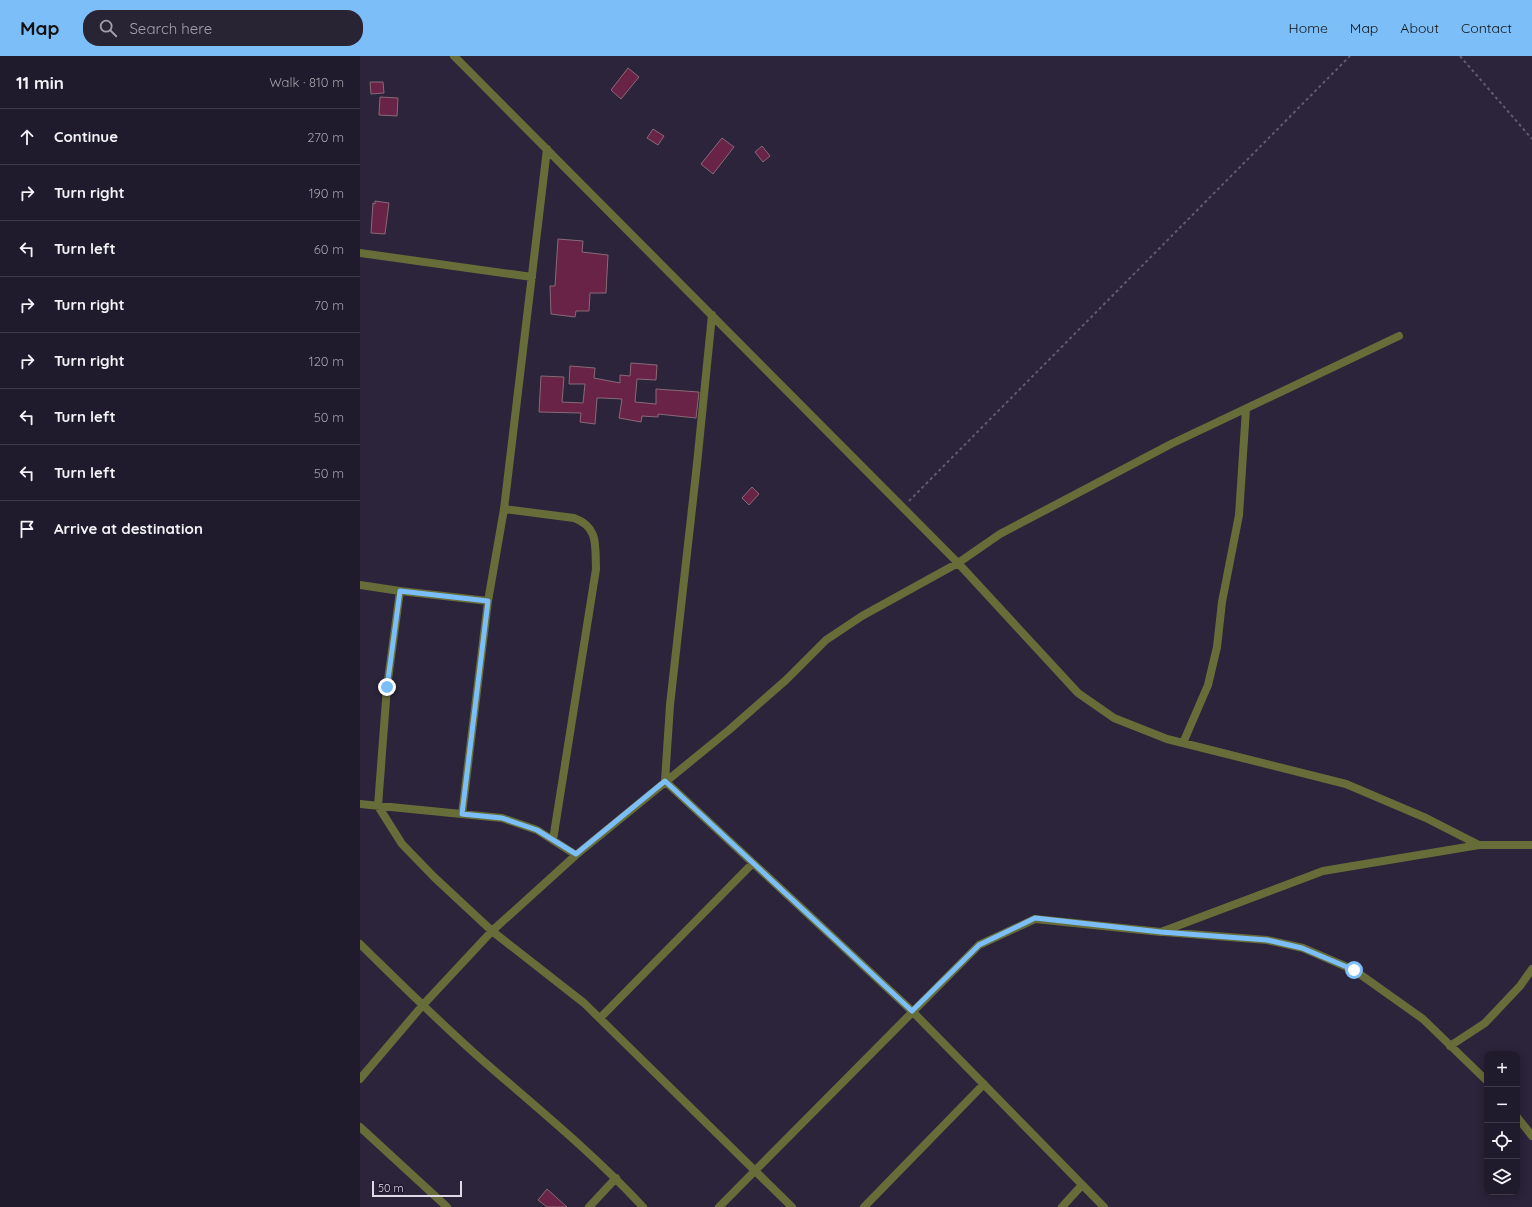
<!DOCTYPE html>
<html lang="en">
<head>
<meta charset="utf-8">
<style>
  body { margin:0; font-family:Quicksand,sans-serif; background:#282434; color:#f1f3f6 }
  .controls { position:absolute; right:12px; bottom:12px; display:grid; overflow:hidden; border-radius:8px; box-shadow:0 2px 10px #0003 }
  .controls button { width:36px; height:36px; display:grid; place-items:center; padding:0; border:0; border-bottom:1px solid #3d3948; background:#201b2c; color:#f1f3f6; font:20px sans-serif }
  .scale { position:absolute; left:12px; bottom:10px; width:90px; box-sizing:border-box; padding-left:4px; border:2px solid #dfdae9; border-top:0; font-size:11px; line-height:14px; white-space:nowrap; color:#dfdae9; -webkit-text-stroke:3px #211a30; paint-order:stroke }
  .stop { position:absolute; width:12px; height:12px; margin:-9px; border:3px solid #7bbef8; border-radius:50%; background:#fff }
  .stop.end { background:#7bbef8; border-color:#fff; box-shadow:0 1px 4px #0008 }
  .list { margin:0; padding:0; list-style:none }
  h2 { display:flex; justify-content:space-between; align-items:center; height:52px; margin:0; padding:0 16px; font-size:17px }
  h2 small { font-size:13px; font-weight:400; color:#a2a1a9 }
  .list li { display:grid; grid-template-columns:26px 1fr auto; gap:12px; align-items:center; box-sizing:border-box; height:56px; padding:0 16px; border-top:1px solid #3d3948 }
  .list b { display:block; font-size:15px; white-space:nowrap }
  .list em { font-size:13px; font-style:normal; color:#a2a1a9 }
  .icon { flex:none; width:22px; height:22px; fill:none; stroke:currentColor; stroke-width:2; stroke-linecap:round; stroke-linejoin:round }
  .map { position:relative; flex:none; width:1172px; height:1151px; overflow:hidden }
  header { display:flex; align-items:center; gap:24px; box-sizing:border-box; height:56px; padding:0 20px; background:#7bbef8; color:#111 }
  header strong { font-size:19px }
  nav { display:flex; gap:22px; margin-inline-start:auto; font-size:14px }
  .search { width:280px; height:36px; background:#282434; display:flex; align-items:center; gap:10px; box-sizing:border-box; padding:0 14px; border-radius:16px; color:#a2a1a9; font-size:15px }
  main { display:flex }
  aside { flex:1; background:#201b2c }
  .map>svg:first-child { display:block }
  .building { fill:#682347; stroke:#886a77 }
  .lines { fill:none; stroke-linecap:round; stroke-linejoin:round }
  .path { stroke:#625c6f; stroke-width:2; stroke-dasharray:3 3; stroke-linecap:butt }
  .minor { stroke:#676d38; stroke-width:8 }
  .route { stroke:#7bbef8; stroke-width:5 }
</style>
</head>
<body>
<header>
<strong>Map</strong>
<div class="search"><svg class="icon" aria-label="search" viewBox="0 0 24 24"><circle cx="10" cy="10" r="6"/><path d="M15 15l6 6"/></svg>Search here</div>
<nav><a>Home</a><a>Map</a><a>About</a><a>Contact</a></nav>
</header>
<main>
<aside>
<h2>11 min<small>Walk · 810 m</small></h2>
<ul class="list">
<li><svg class="icon" aria-label="ahead" viewBox="0 0 24 24"><path d="M12 20V5M6 11l6-6 6 6"/></svg><div><b>Continue</b></div><em>270 m</em></li>
<li><svg class="icon" aria-label="right" viewBox="0 0 24 24"><path d="M7 20v-9h11M14 6l5 5-5 5"/></svg><div><b>Turn right</b></div><em>190 m</em></li>
<li><svg class="icon" aria-label="left" viewBox="0 0 24 24"><path d="M17 20v-9H6M10 6l-5 5 5 5"/></svg><div><b>Turn left</b></div><em>60 m</em></li>
<li><svg class="icon" aria-label="right" viewBox="0 0 24 24"><path d="M7 20v-9h11M14 6l5 5-5 5"/></svg><div><b>Turn right</b></div><em>70 m</em></li>
<li><svg class="icon" aria-label="right" viewBox="0 0 24 24"><path d="M7 20v-9h11M14 6l5 5-5 5"/></svg><div><b>Turn right</b></div><em>120 m</em></li>
<li><svg class="icon" aria-label="left" viewBox="0 0 24 24"><path d="M17 20v-9H6M10 6l-5 5 5 5"/></svg><div><b>Turn left</b></div><em>50 m</em></li>
<li><svg class="icon" aria-label="left" viewBox="0 0 24 24"><path d="M17 20v-9H6M10 6l-5 5 5 5"/></svg><div><b>Turn left</b></div><em>50 m</em></li>
<li><svg class="icon" aria-label="arrive" viewBox="0 0 24 24"><path d="M6 21V4h12l-3 4 3 4H6"/></svg><div><b>Arrive at destination</b></div></li>
</ul>
</aside>
<div class="map">
<svg width="1172" height="1151" viewBox="0 0 1172 1151">
  <rect width="100%" height="100%" fill="#2b243a"/>
  <!-- building -->
  <path class="building" d="M268 12 279 21 261 43 251 34Z
    M10 26H23L24 37 11 38Z
    M20 41 38 42 37 60 19 59Z
    M293 73 304 80 298 89 287 82Z
    M362 82 374 91 353 118 341 108Z
    M402 90 410 100 403 106 395 96Z
    M15 145 29 147 25 178 11 177 13 147 15 148Z
    M198 183 223 185 222 196 248 199 246 237H230L229 255H216L215 261 191 258 190 230H195Z
    M271 307 297 309 296 324 277 323 275 346 296 348V333L339 336 336 362 298 358V361L282 360 281 366 259 362 262 343 242 342H237L235 368 220 366 221 357 179 356 181 320 204 321 202 346 223 347 225 328H209L210 310 235 312 234 322 260 327V319L270 320Z
    M392 431 399 438 389 449 382 442Z
    M187 1133 207 1151H187L178 1144Z"/>
  <g class="lines">
    <!-- path -->
    <path class="path" d="M1100 0 1172 83
      M549 445 990 0"/>
    <!-- minor -->
    <path class="minor" d="M94 0 598 507 718 637 754 662 807 683 986 728 1066 762 1119 789
      M0 197 172 221
      M352 259 337 408 310 649 305 725 552 955 744 1151
      M144 453 214 462C239 471 235 490 236 513L193 784
      M0 529 40 535
      M128 545 40 535 27 631 18 750 42 788 74 821 132 875 224 947 432 1151
      M823 687 848 629 857 591 862 546 879 459 886 353
      M0 748 142 762 177 774 216 799
      M102 758 128 545 144 453 187 93
      M804 876 907 884 943 892 994 914 1063 963 1127 1025
      M0 888C40 927 79 966 121 1003 176 1051 233 1097 283 1151
      M240 962 393 807
      M1090 990 1125 967 1160 930 1172 913
      M0 1023 62 950 132 875 216 799 369 674 426 624 466 584 502 560 598 507 640 478 811 388 1039 280
      M1157 1061 1172 1080
      M0 1071 87 1151
      M229 1151 256 1122
      M359 1151 619 889 675 863 801 876 963 815 1119 789H1172
      M504 1151 624 1028
      M702 1151 722 1129"/>
  </g>
  <g class="lines">
    <!-- route -->
    <path class="route" d="M27 631 40 535 128 545 102 758 142 762 177 774 216 798 305 725 552 955 619 889 675 862 801 876 907 884 942 892 994 914"/>
  </g>
</svg>
<div class="controls">
<button>+</button>
<button>−</button>
<button><svg class="icon" aria-label="locate" viewBox="0 0 24 24"><circle cx="12" cy="12" r="6"/><path d="M12 2v4M12 18v4M2 12h4M18 12h4"/></svg></button>
<button><svg class="icon" aria-label="layers" viewBox="0 0 24 24"><path d="M12 4l9 5-9 5-9-5zM3 14l9 5 9-5"/></svg></button>
</div>
<div class="scale">50 m</div>
<div class="stop" style="left:994px;top:914px"></div>
<div class="stop end" style="left:27px;top:631px"></div>
</div>
</main>
</body>
</html>
